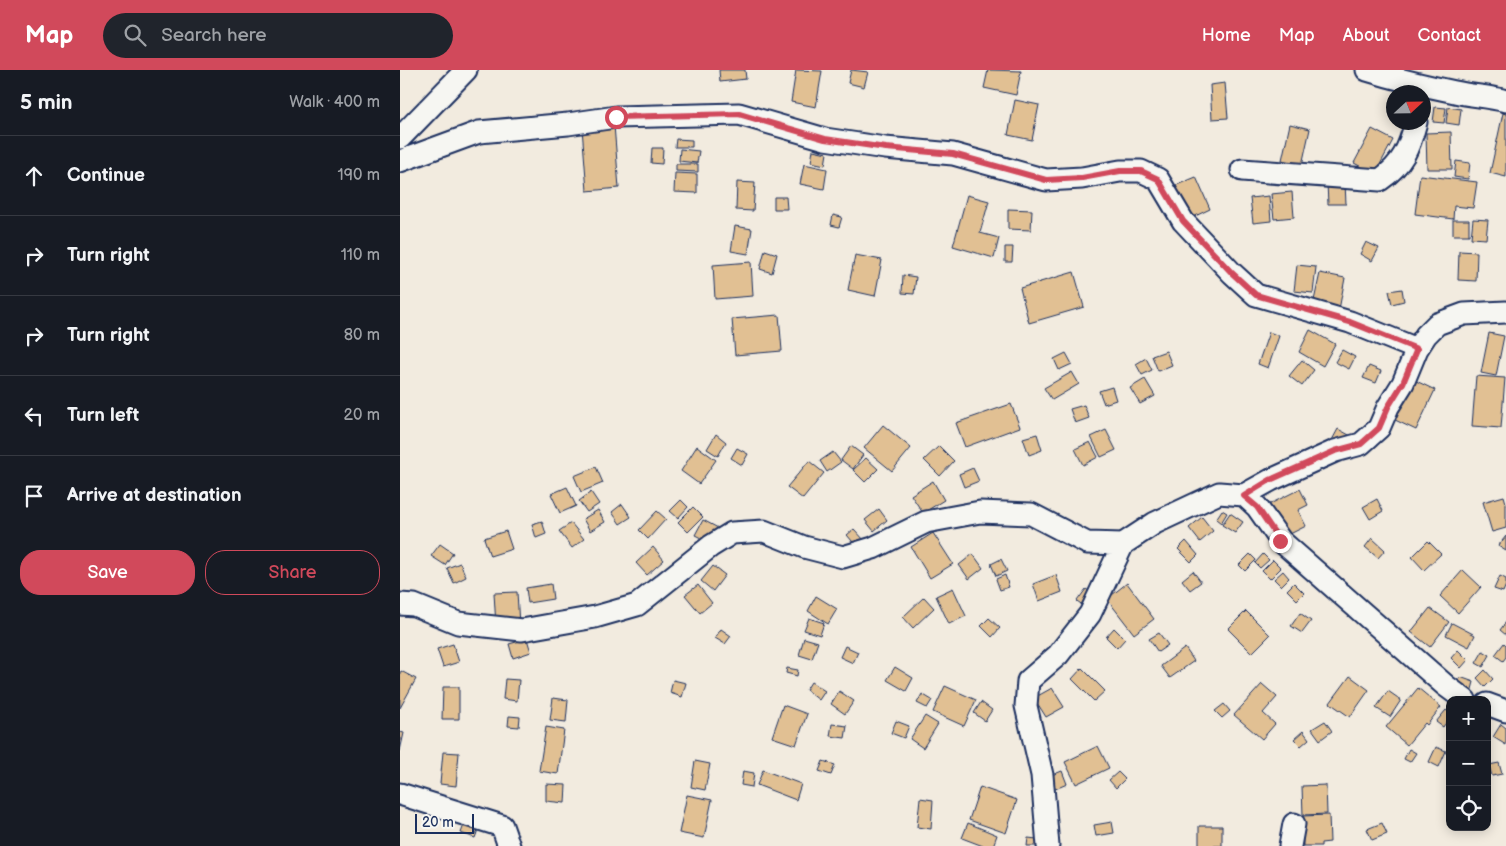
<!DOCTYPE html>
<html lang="en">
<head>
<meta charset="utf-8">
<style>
  body { margin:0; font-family:"Balsamiq Sans",sans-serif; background:#20242c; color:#f1f3f6 }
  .controls { position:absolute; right:15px; bottom:15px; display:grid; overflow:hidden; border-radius:10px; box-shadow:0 2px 12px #0003 }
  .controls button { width:45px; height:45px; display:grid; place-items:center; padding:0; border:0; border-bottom:1px solid #363941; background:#171b24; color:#f1f3f6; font:25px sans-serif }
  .compass { position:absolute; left:986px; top:15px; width:45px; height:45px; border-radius:50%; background:#171b24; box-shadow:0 2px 12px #0003; rotate:68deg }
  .scale { position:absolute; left:15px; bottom:12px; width:59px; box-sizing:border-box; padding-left:5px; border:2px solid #1b2f5e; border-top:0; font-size:14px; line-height:18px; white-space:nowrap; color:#1b2f5e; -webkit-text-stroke:4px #f6f6f2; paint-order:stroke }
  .stop { position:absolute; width:15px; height:15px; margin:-11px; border:4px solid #d1495b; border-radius:50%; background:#fff }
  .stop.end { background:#d1495b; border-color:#fff; box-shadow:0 1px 5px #0008 }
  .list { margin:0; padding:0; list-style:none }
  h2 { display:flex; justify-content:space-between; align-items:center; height:65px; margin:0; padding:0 20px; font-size:21px }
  h2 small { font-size:16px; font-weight:400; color:#9ea1a6 }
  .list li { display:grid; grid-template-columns:32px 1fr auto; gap:15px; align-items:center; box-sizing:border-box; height:80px; padding:0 20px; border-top:1px solid #363941 }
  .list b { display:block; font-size:19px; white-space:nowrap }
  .list em { font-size:16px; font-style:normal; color:#9ea1a6 }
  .actions { display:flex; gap:10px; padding:15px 20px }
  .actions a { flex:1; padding:11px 0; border:1px solid #d1495b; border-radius:20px; text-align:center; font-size:18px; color:#d1495b }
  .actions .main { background:#d1495b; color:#fff }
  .icon { flex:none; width:28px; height:28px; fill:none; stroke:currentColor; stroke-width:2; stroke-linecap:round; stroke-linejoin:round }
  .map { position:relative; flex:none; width:1106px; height:776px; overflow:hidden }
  header { display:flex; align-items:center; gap:30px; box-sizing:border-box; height:70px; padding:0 25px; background:#d1495b; color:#fff }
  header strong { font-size:24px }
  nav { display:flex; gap:28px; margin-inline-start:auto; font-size:18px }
  .search { width:350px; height:45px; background:#20242c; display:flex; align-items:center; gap:12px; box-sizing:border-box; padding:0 18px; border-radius:28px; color:#9ea1a6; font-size:19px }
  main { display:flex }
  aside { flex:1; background:#171b24 }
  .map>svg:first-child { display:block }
  .building { fill:#e1c093; stroke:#1b2f5e }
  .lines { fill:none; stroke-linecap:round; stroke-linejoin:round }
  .minor-casing { stroke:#1b2f5e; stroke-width:25 }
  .minor { stroke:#f6f6f2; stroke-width:21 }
  .route { stroke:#d1495b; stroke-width:6 }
</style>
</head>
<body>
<header>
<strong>Map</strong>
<div class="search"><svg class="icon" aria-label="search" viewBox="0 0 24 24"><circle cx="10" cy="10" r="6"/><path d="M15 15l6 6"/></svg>Search here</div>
<nav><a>Home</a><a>Map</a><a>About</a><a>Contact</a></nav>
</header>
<main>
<aside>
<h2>5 min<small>Walk · 400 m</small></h2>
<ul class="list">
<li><svg class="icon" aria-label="ahead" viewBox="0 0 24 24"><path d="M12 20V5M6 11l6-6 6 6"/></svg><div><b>Continue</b></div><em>190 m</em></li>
<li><svg class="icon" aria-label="right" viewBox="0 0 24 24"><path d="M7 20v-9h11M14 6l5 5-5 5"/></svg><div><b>Turn right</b></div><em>110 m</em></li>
<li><svg class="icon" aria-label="right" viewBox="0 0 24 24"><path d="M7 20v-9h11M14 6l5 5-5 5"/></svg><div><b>Turn right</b></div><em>80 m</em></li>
<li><svg class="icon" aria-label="left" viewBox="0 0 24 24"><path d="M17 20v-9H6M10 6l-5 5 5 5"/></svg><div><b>Turn left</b></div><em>20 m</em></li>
<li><svg class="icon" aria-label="arrive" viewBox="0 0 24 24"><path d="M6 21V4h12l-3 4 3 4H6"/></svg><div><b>Arrive at destination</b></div></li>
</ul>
<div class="actions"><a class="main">Save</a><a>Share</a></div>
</aside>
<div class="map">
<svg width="1106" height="776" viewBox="0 0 1106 776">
  <rect width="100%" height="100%" fill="#f2ebdf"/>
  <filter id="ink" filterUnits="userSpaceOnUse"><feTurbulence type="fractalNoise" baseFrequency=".02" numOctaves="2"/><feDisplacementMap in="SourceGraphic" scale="10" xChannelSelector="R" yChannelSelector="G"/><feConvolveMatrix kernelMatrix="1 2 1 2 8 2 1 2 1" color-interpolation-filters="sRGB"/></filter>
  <g filter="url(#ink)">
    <!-- building -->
    <path class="building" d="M319 0H345L346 9 320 12Z
      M396 0 422 1 416 37 391 32Z
      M451 0 468 2 464 17 448 13Z
      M588 0 621 1 616 25 584 18Z
      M825 13 828 48 812 49 810 15Z
      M615 30 639 35 632 70 608 65Z
      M1035 37 1046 38 1044 53 1033 52Z
      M1048 37 1061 39 1059 55 1046 53Z
      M1103 43 1106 44V107L1090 103Z
      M890 54 910 59 902 95 882 90Z
      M214 55 219 118 187 121 182 58Z
      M972 59 993 70 975 104 954 93Z
      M1051 62 1052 99H1027L1026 63Z
      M276 69 292 70V77H275Z
      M252 78H263L262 94 251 93Z
      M280 79 299 81 297 93 279 91Z
      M413 80 427 83 425 95 411 92Z
      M1056 91 1070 93 1068 109 1054 107Z
      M276 94H298V102L276 101Z
      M404 94 427 99 424 119 400 114Z
      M275 103 297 104V123L274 122Z
      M1020 105 1077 112 1073 138 1054 136 1053 149 1015 144Z
      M796 107 810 139 787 150 772 117Z
      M337 112 355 113 353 141 336 140Z
      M927 113H945L946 134H928Z
      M892 122 894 147 874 149 871 124Z
      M567 125 589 131 580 163 599 168 594 188 553 176Z
      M869 126 871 151 853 153 850 128Z
      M374 127H386L387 139H374Z
      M608 139 632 140 631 160 608 159Z
      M433 145 442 147 439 157 431 155Z
      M1073 149 1088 150 1086 169 1071 168Z
      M1053 150H1069V165H1053Z
      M335 156 352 159 348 184 331 181Z
      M966 172 979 178 972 191 960 184Z
      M605 177H613L612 192H605Z
      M365 180 377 184 372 203 360 199Z
      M1059 181 1077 182 1076 211 1058 210Z
      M455 185 482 190 475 226 448 220Z
      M351 192 353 226 315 229 313 195Z
      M897 195 916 197 913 223 894 221Z
      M674 202 684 237 629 253 620 218Z
      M920 203 945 208 938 245 912 240Z
      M503 205 516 207 514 224 502 223Z
      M1002 219 1004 231 992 234 989 221Z
      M379 245 382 281 335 285 332 249Z
      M910 260 935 274 923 296 899 282Z
      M869 262 879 266 868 298 858 294Z
      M1089 263 1104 266 1096 306 1081 303Z
      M942 280 955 287 949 299 935 292Z
      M766 281 772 295 758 301 752 286Z
      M666 283 672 294 659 300 654 289Z
      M746 288 752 300 742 305 736 294Z
      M902 290 914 300 902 316 889 306Z
      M969 296 981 301 976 313 963 308Z
      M672 302 679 314 652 330 644 318Z
      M1076 306 1105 308 1101 358 1072 356Z
      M745 309 755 326 740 334 730 318Z
      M1012 309 1035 320 1016 360 993 349Z
      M712 317 716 330 704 334 699 321Z
      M611 334 620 357 565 377 556 353Z
      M684 335 689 348 675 353 670 339Z
      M483 355 511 378 492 401 464 378Z
      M938 359 951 366 944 379 931 372Z
      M706 360 716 380 701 387 691 367Z
      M316 364 326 372 318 386 307 379Z
      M637 364 642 380 629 385 623 368Z
      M690 372 698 387 683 395 675 379Z
      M297 376 316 390 299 414 281 401Z
      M451 376 463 385 453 399 441 390Z
      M539 376 554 391 540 406 524 390Z
      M337 378 348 384 342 395 331 388Z
      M433 382 441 392 427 402 420 391Z
      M466 388 478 399 465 412 453 400Z
      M409 391 424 403 403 429 387 417Z
      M196 397 203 413 181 422 174 406Z
      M573 398 579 411 564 417 559 404Z
      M533 411 544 430 523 443 511 425Z
      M167 417 176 436 160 443 151 424Z
      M900 419 908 435 898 440 906 456 882 468 866 436Z
      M191 422 199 434 187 442 179 431Z
      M1104 426 1106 433V458L1092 462 1083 432Z
      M977 429 983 441 970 449 963 437Z
      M281 430 288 437 278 448 270 441Z
      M222 434 231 447 220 454 212 442Z
      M293 437 303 447 288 462 278 452Z
      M479 439 487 450 474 461 465 450Z
      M198 440 205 452 190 461 183 449Z
      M822 440 827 443 821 453 816 449Z
      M257 441 266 449 248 469 239 460Z
      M830 443 843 452 835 463 822 455Z
      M802 447 813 461 800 472 789 458Z
      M303 450 320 459 313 474 295 465Z
      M142 451 146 464 136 468 132 454Z
      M171 453 184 469 172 478 159 461Z
      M454 459 465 471 458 478 447 465Z
      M106 461 112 479 90 486 84 468Z
      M533 463 553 494 530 508 511 477Z
      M1106 466V481L1098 476Z
      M972 468 985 480 978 488 965 477Z
      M786 471 798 485 791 492 778 479Z
      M1028 471 1041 484 1024 500 1012 487Z
      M40 474 53 483 45 495 31 486Z
      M253 477 264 490 247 505 236 493Z
      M573 484 583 498 569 509 559 495Z
      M850 484 856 490 845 501 839 495Z
      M863 484 869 490 860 498 855 493Z
      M601 489 607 501 596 506 591 494Z
      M873 490 881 498 870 509 862 501Z
      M60 493 66 507 54 513 47 498Z
      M313 496 325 505 313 521 301 511Z
      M1063 500 1081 517 1058 543 1040 526Z
      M793 501 801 512 790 520 782 510Z
      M883 501 889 508 881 516 874 509Z
      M605 505 609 517 600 520 596 509Z
      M656 505 662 522 639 531 633 514Z
      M1100 506 1106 509V515L1103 522 1094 519Z
      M727 513 754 549 734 564 707 529Z
      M894 513 904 523 897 530 887 520Z
      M151 514 153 529 128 533 126 518Z
      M298 515 312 533 300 543 285 525Z
      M553 518 566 546 549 554 536 526Z
      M686 519 696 526 688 539 677 531Z
      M117 522 119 555 96 556 94 523Z
      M416 526 437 539 428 554 408 541Z
      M524 527 534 538 513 558 503 547Z
      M1030 538 1049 552 1030 577 1011 562Z
      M846 541 870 565 852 583 828 559Z
      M900 543 911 551 902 563 891 556Z
      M409 548 424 553 420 565 404 560Z
      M589 548 600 558 592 567 581 556Z
      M1106 552V565L1100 560Z
      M1052 553 1075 565 1069 577 1046 565Z
      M714 558 725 569 717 578 706 567Z
      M321 559 331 566 325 574 315 568Z
      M759 563 768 575 758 582 749 569Z
      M404 568 418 572 412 589 399 585Z
      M127 569 131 582 113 588 109 574Z
      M1104 573 1106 575V587L1103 591 1095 585Z
      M53 574 59 592 43 597 37 579Z
      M445 576 458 582 453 593 440 587Z
      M785 578 794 591 770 608 761 596Z
      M1058 580 1068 590 1061 598 1051 588Z
      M1083 581 1090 585 1083 597 1076 593Z
      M495 597 513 608 506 621 487 610Z
      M387 598 398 600 397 606 386 603Z
      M682 598 705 621 694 631 672 609Z
      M1085 600 1093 609 1085 617 1077 608Z
      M1 601 16 609 0 638V603Z
      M950 606 969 620 950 647 930 633Z
      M1060 607 1074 612 1071 623 1056 619Z
      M105 609 119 610 117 631 103 629Z
      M273 610 286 613 282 627 270 623Z
      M411 612 425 621 419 630 406 620Z
      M862 614 877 627 863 643 875 654 862 669 834 645Z
      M545 616 576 630 564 656 533 642Z
      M43 617H59V649H42Z
      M652 618 664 637 646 647 634 628Z
      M1018 618 1041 637 1027 655 1025 653 1007 675 986 657Z
      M439 621 454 631 445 644 431 634Z
      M988 621 1001 630 990 647 976 638Z
      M522 624 532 630 527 638 517 633Z
      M153 628 168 630 166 652 150 650Z
      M581 632 592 640 585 651 574 643Z
      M824 634 830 641 822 648 815 641Z
      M383 635 407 644 396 675 372 667Z
      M1046 640 1050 643V647L1043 657 1036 652Z
      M109 646 120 647 119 657 108 656Z
      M525 646 538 654 523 678 510 669Z
      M496 651 509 656 504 668 491 663Z
      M925 651 932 661 920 670 912 659Z
      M432 654 447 656 445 668 430 666Z
      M1101 654 1106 658V675L1093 667Z
      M146 657 164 660 158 704 139 701Z
      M903 661 909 669 901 676 894 669Z
      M0 662 4 663 0 681Z
      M698 676 709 698 676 714 665 692Z
      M1036 677 1046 681 1039 697 1029 692Z
      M1009 679 1016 683 1010 692 1004 689Z
      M43 682 59 683 56 716 40 714Z
      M295 691 310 694 305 720 291 717Z
      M423 691 435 695 431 705 419 701Z
      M1099 693 1102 704 1092 706 1089 695Z
      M363 700 401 714 396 730 357 715Z
      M343 701 354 703 352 717 341 715Z
      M662 701 667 714 653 720 647 707Z
      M718 702 725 709 716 718 709 710Z
      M146 714 166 715 165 733 146 731Z
      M926 715 927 744 903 745 902 716Z
      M580 717 617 730 606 763 569 750Z
      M287 725 312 730 304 768 279 763Z
      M520 728 533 730 531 759 517 757Z
      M929 745 930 772 921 773V776H903L902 746Z
      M65 752 79 757 75 768 61 763Z
      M712 752 714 763 696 766 694 755Z
      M568 753 597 765 593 776H583L562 768Z
      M982 753 987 764 972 770 967 759Z
      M799 756H822V776H799Z
      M628 768 637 769 636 776H627Z"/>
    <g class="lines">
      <!-- minor casing -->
      <g class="minor-casing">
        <path id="minor" d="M967 0C996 9 1026 16 1055 22 1072 26 1089 26 1106 31
          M0 68 66 0
          M0 91 79 62 168 54 216 47 339 44 425 69 485 78 553 84 646 110 682 108 720 101H741L758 109 783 151 832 203 856 225 950 252 1017 279
          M842 100 980 110C1003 94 1009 78 1016 52
          M844 425 857 437 881 471 1046 616 1065 630
          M0 534 14 535 58 553 122 560 195 547 237 535 311 476 332 463 364 461 404 477 443 487 473 478 526 452 580 442 631 444 687 473 723 474
          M1087 634 1106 641
          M0 724 102 756 109 776
          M648 776 642 705 626 636 628 611 658 585 690 544 723 474 755 453 819 423 844 425 871 410 935 381 961 374 979 358 988 337 1003 313 1017 279 1026 265 1037 254 1064 244 1106 242
          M890 776 894 754"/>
      </g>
      <!-- minor -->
      <use href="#minor" class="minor"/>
    </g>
  </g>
  <g class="lines" filter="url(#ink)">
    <!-- route -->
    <path class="route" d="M216 47 339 44 425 69 486 78 553 84 646 110 682 108 720 101H741L758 109 783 151 832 203 856 225 950 252 1017 279 1003 313 988 337 979 358 961 374 935 381 870 410 844 426 857 437 880 471"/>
  </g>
</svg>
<div class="controls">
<button>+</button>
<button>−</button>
<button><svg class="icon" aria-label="locate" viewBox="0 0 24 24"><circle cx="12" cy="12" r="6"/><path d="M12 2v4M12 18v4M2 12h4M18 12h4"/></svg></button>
</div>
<svg class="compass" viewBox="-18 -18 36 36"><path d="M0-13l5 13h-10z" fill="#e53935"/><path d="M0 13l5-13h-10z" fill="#9ea1a6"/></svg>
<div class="scale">20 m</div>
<div class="stop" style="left:216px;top:47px"></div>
<div class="stop end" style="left:880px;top:471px"></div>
</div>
</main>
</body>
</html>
